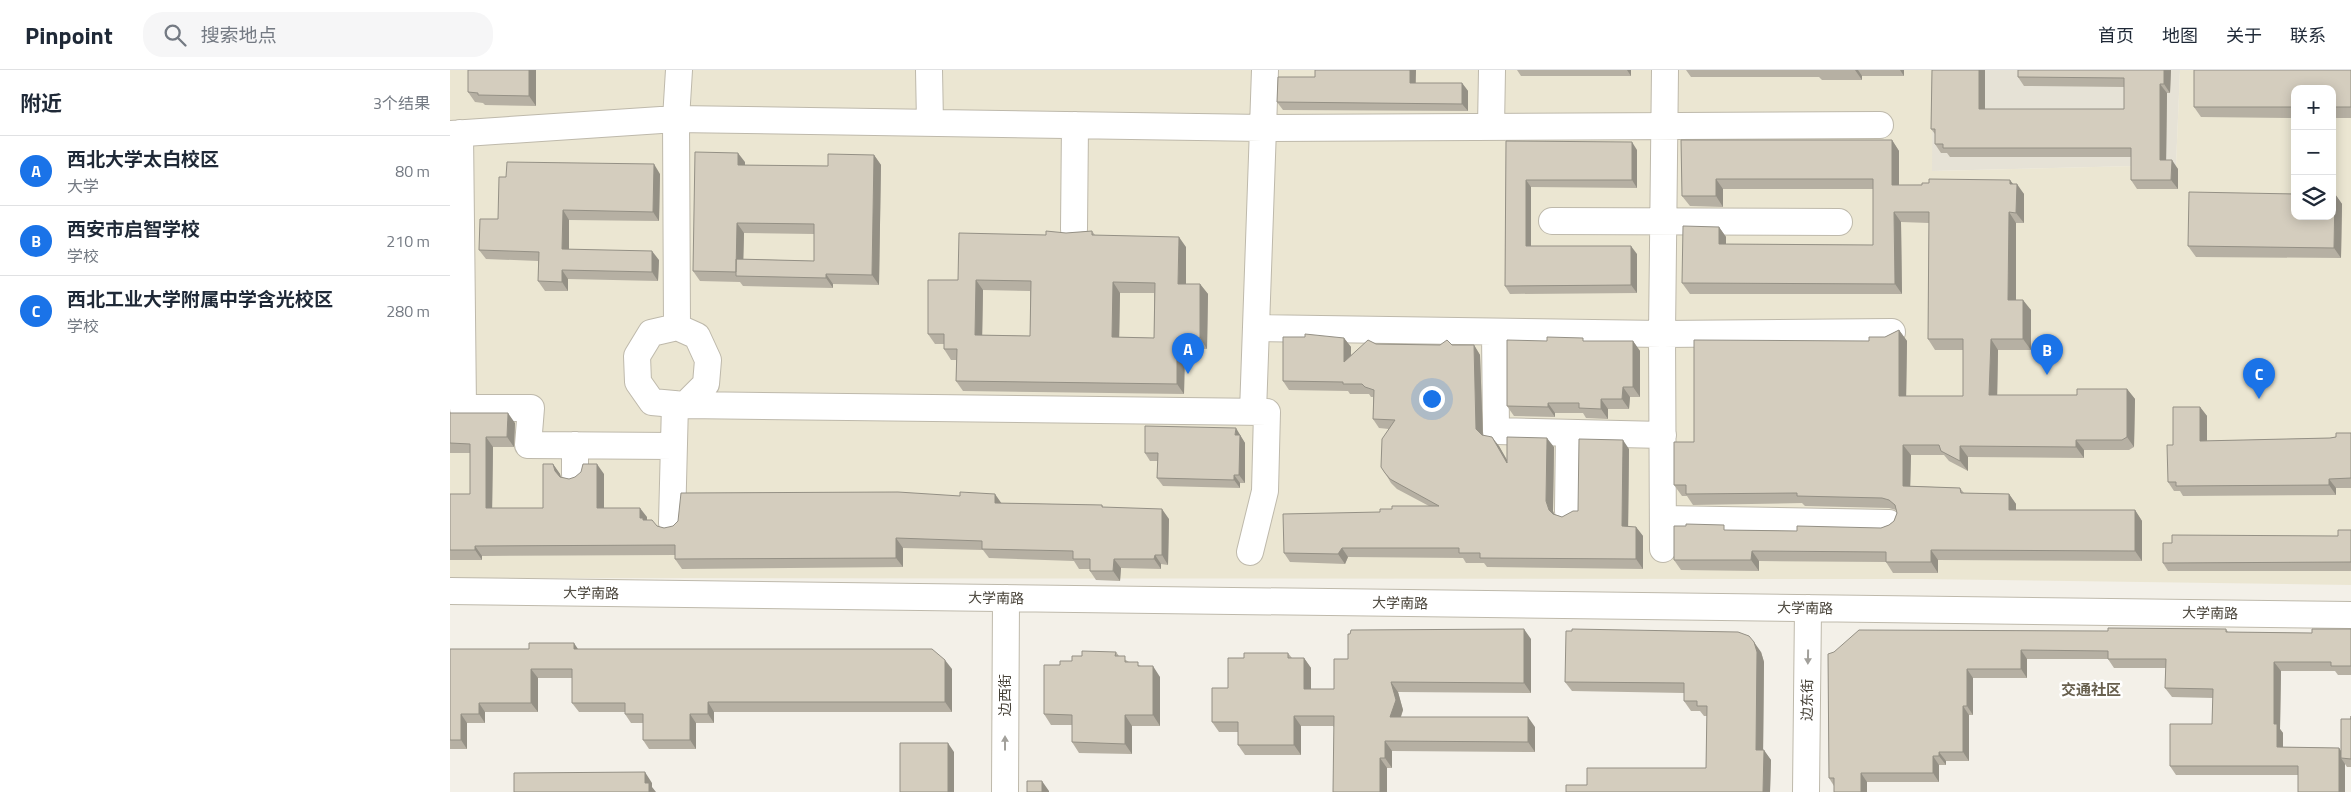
<!DOCTYPE html>
<html lang="zh">
<head>
<meta charset="utf-8">
<style>
  body { margin:0; font-family:"Titillium Web","Noto Sans SC",sans-serif; background:#f6f6f7; color:#1f2937 }
  .controls { position:absolute; right:15px; top:15px; display:grid; overflow:hidden; border-radius:10px; box-shadow:0 2px 12px #0003 }
  .controls button { width:45px; height:45px; display:grid; place-items:center; padding:0; border:0; border-bottom:1px solid #e0e1e3; background:#fff; color:#1f2937; font:25px sans-serif }
  .you { position:absolute; left:981px; top:328px; width:18px; height:18px; margin:-12px; border:4px solid #fff; border-radius:50%; background:#1a73e8; box-shadow:0 0 0 8px #1a73e833 }
  .badge { display:grid; place-items:center; width:32px; height:32px; border-radius:50%; background:#1a73e8; color:#fff; font-size:16px; font-weight:700 }
  .pin { position:absolute; translate:-50% -41px; filter:drop-shadow(0 1px 2px #0008) }
  .pin::after { content:''; position:absolute; top:26px; width:18px; height:15px; background:inherit; clip-path:polygon(0 0,100% 0,50% 100%) }
  .list { margin:0; padding:0; list-style:none }
  h2 { display:flex; justify-content:space-between; align-items:center; height:65px; margin:0; padding:0 20px; font-size:21px }
  h2 small { font-size:16px; font-weight:400; color:#747a83 }
  .list li { display:grid; grid-template-columns:32px 1fr auto; gap:15px; align-items:center; box-sizing:border-box; height:70px; padding:0 20px; border-top:1px solid #e0e1e3 }
  .list b { display:block; font-size:19px; white-space:nowrap }
  .list p { margin:0; font-size:16px; white-space:nowrap; color:#747a83 }
  .list em { font-size:16px; font-style:normal; color:#747a83 }
  .icon { flex:none; width:28px; height:28px; fill:none; stroke:currentColor; stroke-width:2; stroke-linecap:round; stroke-linejoin:round }
  .map { position:relative; flex:none; width:1901px; height:722px; overflow:hidden }
  header { display:flex; align-items:center; gap:30px; box-sizing:border-box; height:70px; padding:0 25px; background:#fff; border-bottom:1px solid #e0e1e3 }
  header strong { font-size:24px }
  nav { display:flex; gap:28px; margin-inline-start:auto; font-size:18px }
  .search { width:350px; height:45px; background:#f6f6f7; display:flex; align-items:center; gap:12px; box-sizing:border-box; padding:0 18px; border-radius:20px; color:#747a83; font-size:19px }
  main { display:flex }
  aside { flex:1; background:#fff }
  .map>svg:first-child { display:block }
  .residential { fill:#e6e2d6 }
  .education { fill:#ebe6d2; fill-rule:evenodd }
  .lines { fill:none; stroke-linecap:round; stroke-linejoin:round }
  .minor-casing { stroke:#beb9ab; stroke-width:28 }
  .minor { stroke:#fff; stroke-width:26 }
  .wall { fill:#b6b0a3; fill-rule:evenodd }
  .shaded-wall { fill:#949085 }
  .building { fill:#d4cdbe; stroke:#949085; fill-rule:evenodd }
  .oneway { fill:#a2a09b }
  .labels { text-anchor:middle; stroke-width:5; stroke-linejoin:round; paint-order:stroke }
  .street-label { font-size:14px; fill:#464137; stroke:#fff }
  .neighbourhood-label { font-size:15px; font-weight:bold; fill:#68604f; stroke:#fff }
</style>
</head>
<body>
<header>
<strong>Pinpoint</strong>
<div class="search"><svg class="icon" aria-label="search" viewBox="0 0 24 24"><circle cx="10" cy="10" r="6"/><path d="M15 15l6 6"/></svg>搜索地点</div>
<nav><a>首页</a><a>地图</a><a>关于</a><a>联系</a></nav>
</header>
<main>
<aside>
<h2>附近<small>3个结果</small></h2>
<ul class="list">
<li><span class="badge">A</span><div><b>西北大学太白校区</b><p>大学</p></div><em>80 m</em></li>
<li><span class="badge">B</span><div><b>西安市启智学校</b><p>学校</p></div><em>210 m</em></li>
<li><span class="badge">C</span><div><b>西北工业大学附属中学含光校区</b><p>学校</p></div><em>280 m</em></li>
</ul>
</aside>
<div class="map">
<svg width="1901" height="722" viewBox="0 0 1901 722">
  <rect width="100%" height="100%" fill="#f3f0e8"/>
  <!-- residential -->
  <path class="residential" d="M1483 0H1730L1726 95 1481 101Z"/>
  <!-- education -->
  <path class="education" d="M0 0H1483L1482 101 1726 95 1730 0H1901V515L1471 509 0 508ZM1845 19H1882V146H1845Z"/>
  <g class="lines">
    <!-- minor casing -->
    <g class="minor-casing">
      <path id="minor" d="M229 0 226 49 813 58 815 0
        M479 0 480 53
        M1041 57 1042 0
        M10 63 13 338H81L78 375 224 376
        M0 64 226 49 227 257 247 266 258 290 256 314 235 335 202 332 188 312 187 286 201 263 227 257
        M1102 151 1389 152
        M624 159 625 55
        M806 258 1212 264 1215 0
        M1045 262 1046 361 1213 365
        M235 335 817 342 815 421 800 482
        M803 342 813 58 1430 55
        M125 375V404
        M1118 441 1119 363
        M1213 449 1439 453
        M222 453 225 334
        M1213 479 1212 264 1442 262
        M0 521 1901 545
        M555 722 556 528
        M1356 722 1358 538"/>
    </g>
    <!-- minor -->
    <use href="#minor" class="minor"/>
  </g>
  <!-- wall -->
  <path class="wall" d="M86 0V36L35 35 33 33 25 32 18 22Z
    M966 0V13H1012L1018 21V41L833 40 827 32 865 7Z
    M1067 0H1181V6H1071Z
    M1236 0H1454V6H1412V10H1372L1369 7H1241Z
    M1482 0H1535V39H1674V17L1574 16 1568 7 1721 0 1720 23H1717L1716 90 1728 99V119H1687L1681 110V87H1500L1497 83H1491L1485 74V64L1481 59Z
    M1901 0V48H1882V19H1845V48L1751 47 1744 37Z
    M1231 70H1442L1449 81V115L1563 114 1574 124V153H1566V230L1581 240V280H1548L1547 325H1627L1677 319 1685 329 1684 377 1679 380H1634V388L1518 387V401L1499 391 1494 385H1461L1460 416 1510 418 1514 423 1559 424 1566 434V440H1685L1692 451V491L1488 490V503H1443L1436 492 1309 491V501L1231 500 1224 490 1277 460 1347 461 1431 458 1439 455 1444 451 1447 443 1446 440 1439 438 1355 436 1352 433 1243 435 1237 426H1232L1224 415 1244 372 1419 271 1435 267 1449 260 1457 271 1456 326H1513V280H1485L1478 269 1479 153 1451 152 1452 224H1240L1232 213 1269 157 1276 167V174L1423 175V119H1273V137L1240 136 1232 126Z
    M1056 71 1187 80V118L1081 117V176L1187 184V223L1060 224 1055 216Z
    M424 85 431 95 429 215 383 214V218L293 216 290 212 250 211 243 201 295 92V95L378 96ZM294 163 364 164V191L293 189Z
    M210 104 209 151 119 150V179L209 190 208 211 118 209V221H95L88 211V191L36 189 29 180 48 149 56 107Z
    M1885 124 1892 134 1891 188 1746 187 1738 176Z
    M642 161 645 165 736 177V214H750L758 224 757 279 735 278 734 324 513 321 506 311V290H501L494 279V274H485L478 264 508 210 596 165ZM533 220 580 221V266L532 265ZM670 223H704V268L669 267Z
    M894 268 901 277V285L926 274 1024 275 1030 285 1033 365 1049 376 1057 391 1104 377 1103 441 1104 444 1112 447 1128 441 1179 379 1178 457H1186L1193 466V499L1037 497 1034 493H1016L1013 488 898 487 895 494 840 492 834 483 930 442 942 439 979 436 947 419 941 413 935 403 939 359 929 358 923 349V327H921L919 324H900L898 321 839 320 833 311Z
    M1135 271H1183L1190 281V327H1180L1179 339H1158V349L1136 348 1133 343H1105V347L1064 346 1057 336Z
    M1750 337 1757 346V371L1880 368 1901 363V418H1886V425L1733 426 1730 421H1724L1718 412 1723 375Z
    M0 343 65 353 64 377H43L42 438H93L103 394 110 404 111 407 119 409 154 404V438L197 447V450L207 456 214 458 551 433 652 435 653 437 719 449 718 495 711 494V499L671 498 670 511 646 510 640 501V499H629L624 491 539 488 533 480 453 478V497L232 499 225 489V485L32 486V490H0V424H20V383H0Z
    M791 366V367L795 373V413H790V418L713 416 707 408 708 391H700L695 383Z
    M1901 460V501H1718L1713 493 1722 473 1888 466Z
    M1776 559 1778 562 1862 563 1901 559V605H1888L1885 601H1831L1830 659 1833 663V677L1889 678 1891 681 1901 646V697H1897L1895 694V722H1848V705H1726L1720 696 1762 654 1763 628 1722 627 1715 618 1716 598H1664L1658 589H1577V608H1523V645H1519V691H1496V695H1489V712H1417V722L1384 716 1379 708 1378 584 1658 561Z
    M1081 569V623L948 622 953 640 951 647 1085 657V682L942 681V698H937V722L883 656H851V685H795L788 675V662H769L762 652 794 588 838 583 842 588H854L861 598V619H884L898 589Z
    M0 579H128L502 599V642H264V653H246V679H199L193 670V653H181L175 644V642H129L122 633V608H88V642H35V653H17V679H0Z
    M666 582 669 586 679 592 691 596 710 607V656H682V684L629 683 622 672V655H601L594 644 610 595 622 591 632 586Z
    M1311 582 1314 592 1313 680 1321 690 1320 722H1116L1137 715 1256 698 1257 646H1254L1250 641H1241L1234 631V623L1122 621 1115 612Z"/>
  <!-- shaded-wall -->
  <path class="shaded-wall" d="M79 0H86V36L79 26Z
    M960 0H966L965 20 960 13Z
    M1177 0H1181V6Z
    M1405 0H1408L1412 6V10Z
    M1450 0H1454V6Z
    M1529 0H1535V48L1529 39Z
    M1714 0H1721L1720 23 1714 14Z
    M1012 13 1018 21V41L1012 34Z
    M1710 14 1717 23 1716 99 1710 90Z
    M1442 70 1449 81V125L1442 115Z
    M1182 72 1187 80V118L1182 110Z
    M288 83 295 92V105L288 95Z
    M424 85 431 95 429 215 422 205Z
    M1722 90 1728 99V119L1721 110Z
    M204 94 210 104 209 151 203 142Z
    M1266 109 1273 119V137L1266 126Z
    M1076 110 1081 117V184L1076 176Z
    M1560 110 1567 119V114L1574 124V153L1566 143 1560 114Z
    M1885 124 1892 134 1891 188 1884 178Z
    M113 140 119 150V188L112 179Z
    M1444 142 1451 152 1452 224 1445 214Z
    M1559 142 1566 153V240L1558 230Z
    M287 153 294 163 293 206H289L286 202Z
    M1269 157 1276 167V184L1269 174Z
    M729 167 736 177V224L728 214Z
    M1181 176 1187 184V223L1181 215Z
    M202 181 209 190 208 211 202 202Z
    M112 200 118 209V221L112 212Z
    M376 204 383 214V218L376 208Z
    M526 210 533 220 532 276 525 265Z
    M663 212 670 223 669 278 662 267Z
    M750 214 758 224 757 279 750 268Z
    M1573 230 1581 240V280L1573 269Z
    M1449 260 1457 271 1456 336 1449 326Z
    M727 268 735 278 734 324 727 314Z
    M894 268 901 277V301L894 292Z
    M1541 269 1548 280 1547 336 1539 325Z
    M1183 271 1190 281V327L1183 317Z
    M1024 275 1030 285 1033 368 1026 359Z
    M1173 317 1180 327 1179 339 1172 329Z
    M1677 319 1685 329 1684 377 1677 367Z
    M1151 329 1158 339V349L1151 339Z
    M1098 333 1105 343V347L1098 337Z
    M1750 337 1757 346V380L1750 371Z
    M58 343 65 353 64 377 57 367Z
    M786 358 795 373V413L789 405 785 365Z
    M36 367 43 377 42 448 36 438Z
    M1042 367 1049 376 1064 402 1057 393Z
    M1097 368 1104 377 1103 441 1106 450 1099 440 1096 431Z
    M1173 370 1179 379 1178 466 1172 456Z
    M1626 370 1634 380V388L1626 377Z
    M1453 375 1461 385 1460 426 1453 416Z
    M1510 376 1518 387V401L1510 391Z
    M103 394 110 404 112 411 105 401Z
    M147 394 154 404V447L147 438Z
    M784 405 790 413V418L784 410Z
    M1879 409 1886 418V425L1879 415Z
    M545 424 552 434 545 433Z
    M1559 424 1566 434V451L1559 440Z
    M190 438 197 447V453L190 448Z
    M712 439 719 449 718 495 712 485Z
    M1685 440 1692 451V491L1685 481Z
    M1186 457 1193 466V499L1186 489Z
    M446 468 453 478V497L446 488Z
    M25 476 32 486V490L25 480Z
    M892 478 898 487 895 494 888 484Z
    M1481 480 1488 490V503L1481 492Z
    M1302 481 1309 491V501L1301 490Z
    M705 485 711 494V499L704 489Z
    M664 489 671 498 670 511 663 501Z
    M1074 559 1081 569V623L1074 613Z
    M1304 572 1311 582 1314 592 1313 690 1306 680Z
    M124 573 130 582 124 579Z
    M1571 580 1577 589V608L1571 599Z
    M854 588 861 598V629L854 619Z
    M495 590 502 599V642L495 632Z
    M1824 592 1831 601 1830 659 1833 663V686L1827 677 1824 654Z
    M703 596 710 607V656L703 645Z
    M81 599 88 608V642L81 633Z
    M1517 599 1523 608V645L1517 636Z
    M941 612 948 622 953 640 947 657 940 647Z
    M258 632 264 642V653L258 644Z
    M29 633 35 642V653L29 644Z
    M1513 636 1519 645V691L1513 682Z
    M11 644 17 653V679L11 670Z
    M240 644 246 653V679L240 670Z
    M675 645 682 656V684L675 674Z
    M844 646 851 656V685L844 675Z
    M1078 647 1085 657V682L1078 672Z
    M935 671 942 681V698L935 688Z
    M498 673 504 682V722H498Z
    M1889 678 1895 687 1891 688 1895 694V722H1889Z
    M1314 680 1321 690 1320 722H1313Z
    M1489 682 1496 691V695L1489 686Z
    M1483 686 1489 695V712L1483 703Z
    M930 688 937 698V722H930Z
    M195 702 202 713V717L206 722H199L195 713Z
    M1411 703 1417 712V722H1411Z
    M592 711 599 721V722H592Z"/>
  <!-- building -->
  <path class="building" d="M18 0H79V26L28 25V23L18 22Z
    M865 0H960V13H1012V34L827 32 828 7H865Z
    M1482 0H1529V39H1674V8L1568 7V0H1714V14H1710V90H1722L1721 110H1681V78H1493V74H1485V59H1481Z
    M1744 0H1901V37H1882V19H1845V37H1744Z
    M1231 70H1442V115H1472V113H1479V109L1560 110V114H1567L1566 143 1559 142 1558 230H1573V269H1541L1539 325H1627V319H1677V367L1672 370H1626V377L1510 376V391L1491 381 1489 375H1453V416L1510 418 1511 423 1559 424V440H1685V481L1481 480V492H1436V482L1302 481 1301 490H1224V456H1236V454L1274 455V460L1347 461V456L1431 458 1439 455 1444 451 1447 443 1445 435 1439 430 1432 428 1347 426V423L1236 424V415H1224V372H1244V270L1419 271V267H1435L1449 260V326H1513V269H1478L1479 142H1444L1445 214 1232 213 1233 156 1269 157V174L1423 175V109H1266V126H1232Z
    M1056 71 1182 72V110H1076V176H1181V215L1055 216Z
    M245 82 288 83V95L378 96V84L424 85 422 205 376 204V208L286 206V189L364 191V154L287 153 286 202 243 201Z
    M57 92 204 94 203 142 113 140 112 179 202 181V202L112 200V212L88 211 89 182 29 180 30 149H48L49 107H56Z
    M1739 122 1845 124V146H1882V124H1885L1884 178 1738 176Z
    M596 161 616 163 642 161V165L729 167 728 214H750V268H727V314L506 311 507 279H494V264H478V210H508L509 163 596 165ZM526 210 581 211 580 266 525 265ZM663 212 705 213 704 268 662 267Z
    M855 264 894 268V292L918 270 926 274 990 275 997 270 1002 275H1024L1026 359 1032 365 1042 367 1057 393V367L1097 368 1096 431 1099 440 1103 444 1112 447 1123 441H1128L1129 369 1173 370 1172 456 1186 457V489L1030 488V483H1009V478H892L888 484 834 483 833 444 930 442V439H942V436H989L940 409 935 403 931 397 932 369 945 350 923 349 924 320 915 317 912 314H893V312L833 311V267H855Z
    M1097 267 1133 268V271H1183V317H1173L1172 329H1151V339L1129 338V333H1098V337L1057 336V270L1097 271Z
    M1723 337H1750V371L1880 368 1886 367V363H1901V408L1879 409V415L1726 416V412H1718L1717 375H1723Z
    M0 343H58L57 367H36V438H93V394H103L105 401 110 407 119 409 125 407 131 402 133 394H147V438H190V448H193V450H202L207 456 214 458 223 456 228 451 231 423 448 422 510 426V422L545 424V433L652 435V437L712 439V485H705L704 489H664L663 501H640V489H623V481L532 479V471L446 468V488L225 489V475L25 476V480H0V424H20V374L0 373Z
    M695 356 786 358 785 365H790L789 405H784V410L707 408 708 383H695Z
    M1888 460H1901V492L1713 493V473H1722V465L1888 466Z
    M1658 558 1776 559V562L1862 563V559H1901V596H1881V592H1824V654H1827V677L1889 678V722H1848V696H1720V654H1762L1763 619 1715 618 1716 589H1658V581L1571 580V599H1517V636H1513V682H1489V686H1483V703H1411V722H1384V708H1379L1378 584 1384 582 1409 560 1658 561Z
    M1074 559V613L941 612 946 630 940 647H1078V672L935 671V688H930V722H883L884 646H844V675H788V652H762V618H778V588H794V583H838V588H854V619H884V589H898V564H900L901 560Z
    M1122 559 1288 562 1299 566 1304 572 1307 582 1306 680H1314L1313 722H1116V715H1137V698H1256L1257 636H1247V631H1234V613L1115 612 1116 561H1122Z
    M79 573H124V579H482L495 590V632H258V644H240V670H193V644H175V633H122V599H81V633H29V644H11V670H0V579H79Z
    M632 581 666 582 665 586H675V592H688V596H703V645H675V674L622 672V645L594 644V595H610V591H622V586H632Z
    M1901 646V689L1891 688V649H1901Z
    M450 673H498V722H450Z
    M195 702V713H199V722H64V703Z
    M577 711H592V722H577Z"/>
  <!-- one-way arrows -->
  <defs><path id="oneway-solid" d="M-6-.8H1V-3.2L6.5 0L1 3.2V.8H-6Z" transform="scale(1.25)"/></defs>
  <g class="oneway">
    <use href="#oneway-solid" transform="translate(1358 587) rotate(91)"/>
    <use href="#oneway-solid" transform="translate(555 673) rotate(-90)"/>
  </g>
  <g class="labels">
    <!-- street labels -->
    <g class="street-label">
      <text transform="translate(141 523) rotate(1)" y="5">大学南路</text>
      <text transform="translate(546 528) rotate(1)" y="5">大学南路</text>
      <text transform="translate(950 533) rotate(1)" y="5">大学南路</text>
      <text transform="translate(1355 538) rotate(1)" y="5">大学南路</text>
      <text transform="translate(1760 543) rotate(1)" y="5">大学南路</text>
      <text transform="translate(555 625) rotate(-90)" y="5">边西街</text>
      <text transform="translate(1357 630) rotate(-89)" y="5">边东街</text>
    </g>
    <!-- neighbourhood labels -->
    <g class="neighbourhood-label">
      <text x="1641" y="625">交通社区</text>
    </g>
  </g>
</svg>
<div class="controls">
<button>+</button>
<button>−</button>
<button><svg class="icon" aria-label="layers" viewBox="0 0 24 24"><path d="M12 4l9 5-9 5-9-5zM3 14l9 5 9-5"/></svg></button>
</div>
<div class="you"></div>
<div class="pin badge" style="left:738px;top:304px">A</div>
<div class="pin badge" style="left:1597px;top:305px">B</div>
<div class="pin badge" style="left:1809px;top:329px">C</div>
</div>
</main>
</body>
</html>
